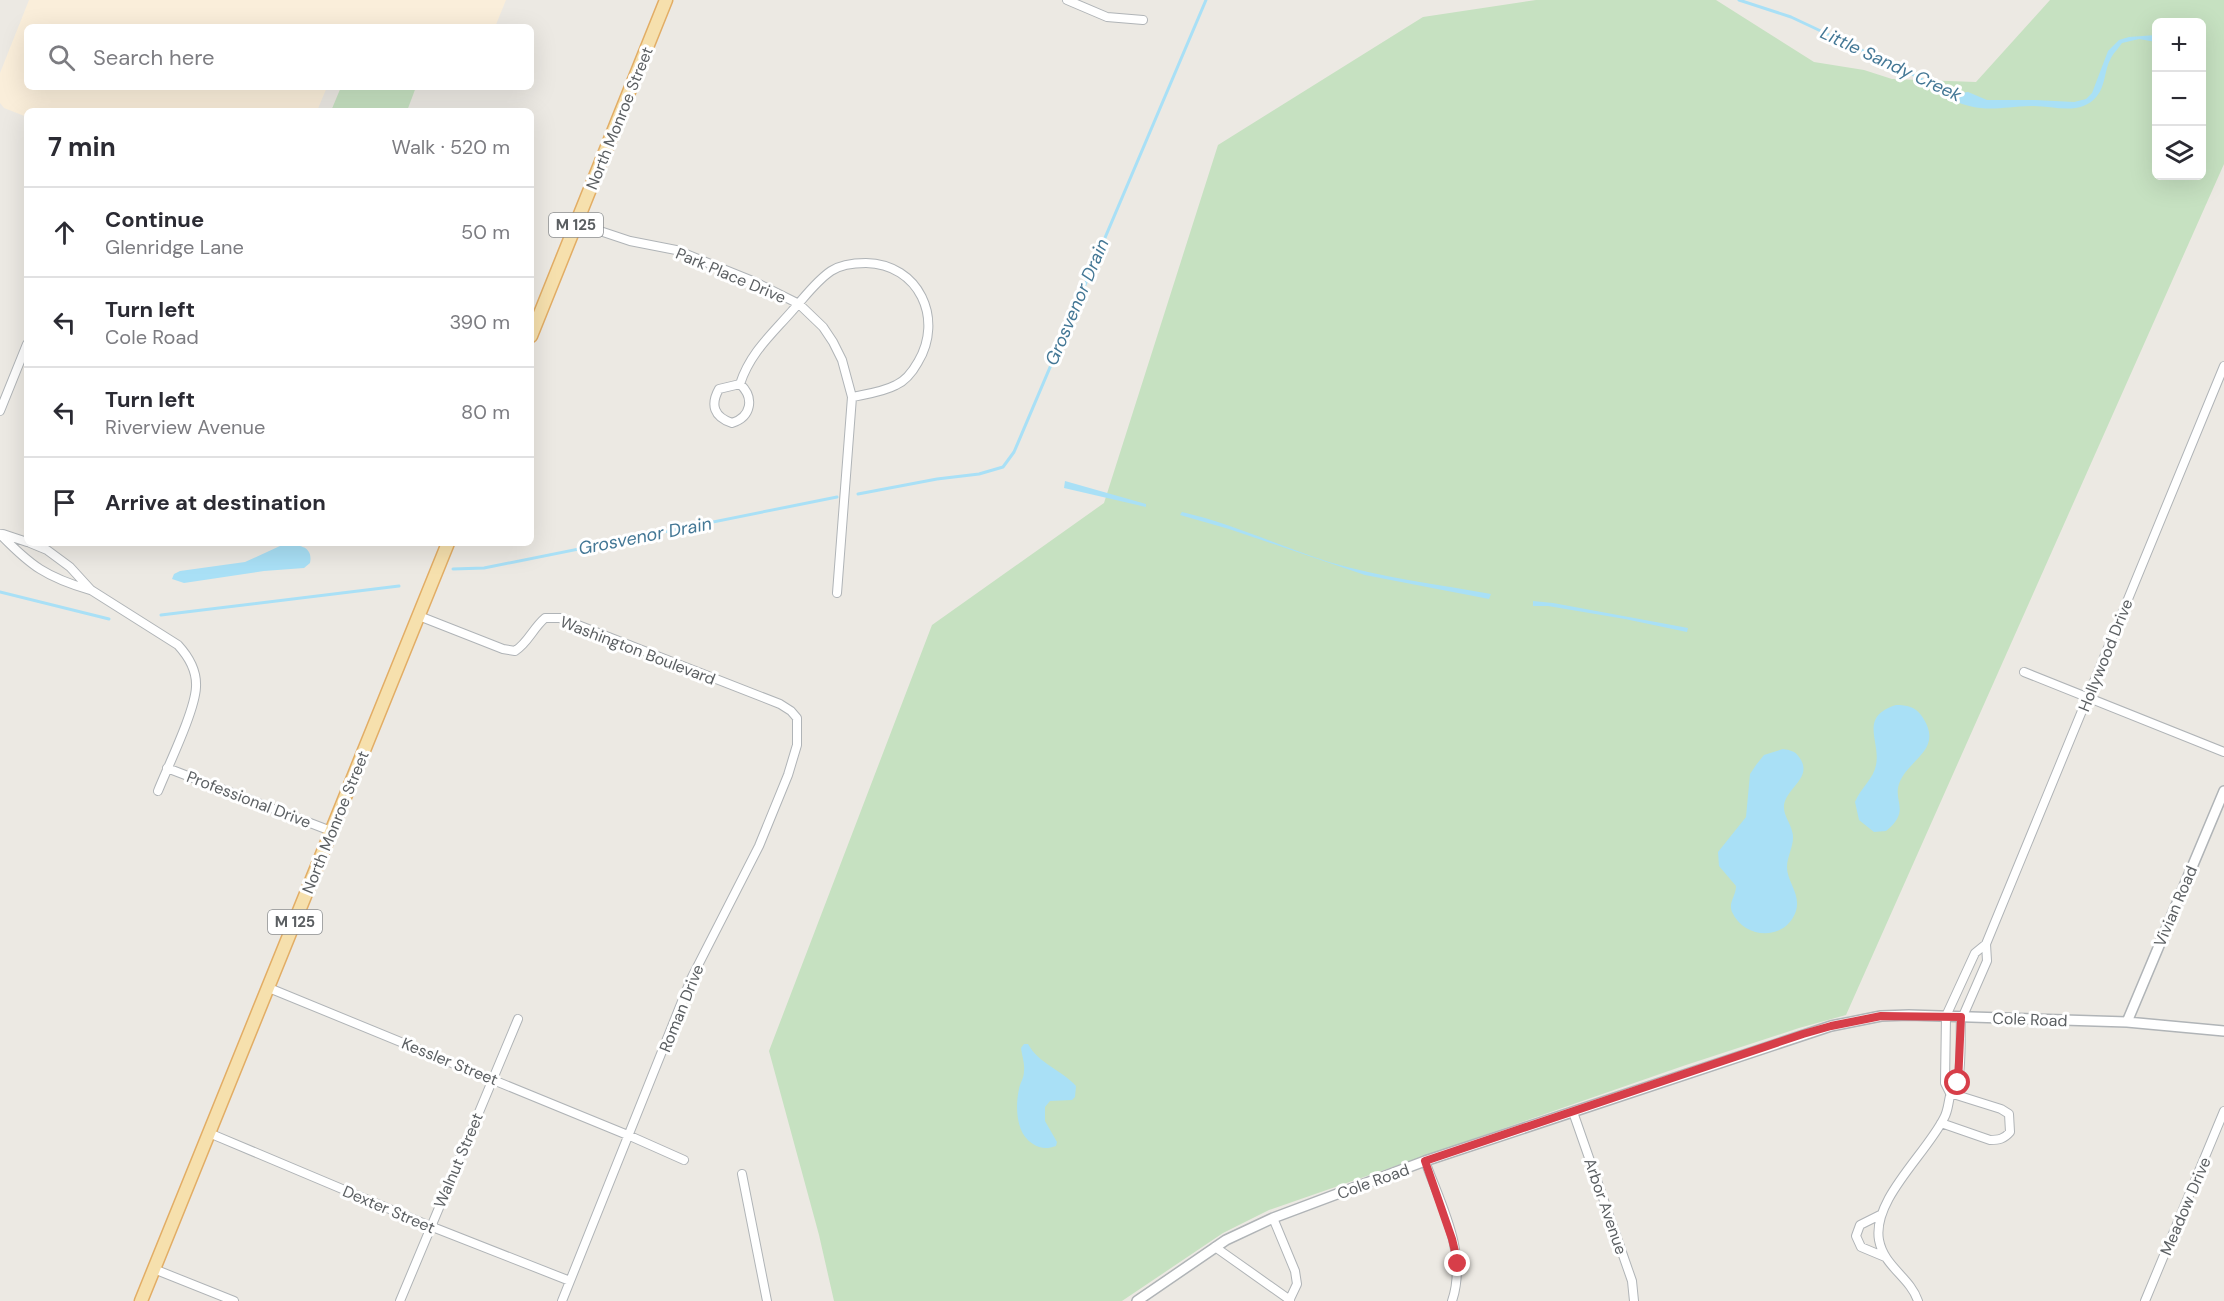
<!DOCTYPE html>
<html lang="en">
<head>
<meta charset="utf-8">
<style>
  body { margin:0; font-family:"DM Sans",sans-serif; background:#f7f7f7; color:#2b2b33 }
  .controls { position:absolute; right:18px; top:18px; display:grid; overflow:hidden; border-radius:9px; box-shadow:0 6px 24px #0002 }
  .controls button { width:54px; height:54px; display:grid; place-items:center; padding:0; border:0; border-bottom:2px solid #e1e1e2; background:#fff; color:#2b2b33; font:30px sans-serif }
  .stop { position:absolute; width:18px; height:18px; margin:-14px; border:4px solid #d73e49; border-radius:50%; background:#fff }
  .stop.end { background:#d73e49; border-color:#fff; box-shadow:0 2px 6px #0008 }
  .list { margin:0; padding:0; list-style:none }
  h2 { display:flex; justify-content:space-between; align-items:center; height:78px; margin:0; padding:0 24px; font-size:26px }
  h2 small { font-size:20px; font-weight:400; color:#7c7c81 }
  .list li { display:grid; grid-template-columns:39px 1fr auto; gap:18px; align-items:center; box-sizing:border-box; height:90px; padding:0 24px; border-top:2px solid #e1e1e2 }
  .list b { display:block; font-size:22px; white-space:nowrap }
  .list p { margin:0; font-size:20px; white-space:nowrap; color:#7c7c81 }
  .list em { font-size:20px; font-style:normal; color:#7c7c81 }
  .icon { flex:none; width:33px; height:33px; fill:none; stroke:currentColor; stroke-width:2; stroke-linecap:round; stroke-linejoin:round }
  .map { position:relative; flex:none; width:2224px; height:1301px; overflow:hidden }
  .search { position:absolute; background:#fff; box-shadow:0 6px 24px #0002; left:24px; top:24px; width:510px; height:66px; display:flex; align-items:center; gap:15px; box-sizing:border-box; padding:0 21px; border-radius:9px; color:#7c7c81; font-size:22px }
  .panel { position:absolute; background:#fff; box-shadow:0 6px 24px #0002; left:24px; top:108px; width:510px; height:438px; border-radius:9px }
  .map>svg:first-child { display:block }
  .commercial { fill:#faeeda }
  .green { fill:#c6e1c1; fill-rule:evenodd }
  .water { fill:#a9e0f6 }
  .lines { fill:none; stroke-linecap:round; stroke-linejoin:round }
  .stream { stroke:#a9e0f6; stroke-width:3 }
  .minor-casing { stroke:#b0b4b7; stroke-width:10 }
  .tertiary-casing { stroke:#b0b4b7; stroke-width:12 }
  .primary-casing { stroke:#e2ad65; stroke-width:15 }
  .minor { stroke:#fff; stroke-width:8 }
  .tertiary { stroke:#fff; stroke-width:9 }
  .primary { stroke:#f6e0ad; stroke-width:12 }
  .route { stroke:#d73e49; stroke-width:8 }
  .labels { text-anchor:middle; stroke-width:6; stroke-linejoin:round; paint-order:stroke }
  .shield { fill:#fff; stroke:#8c8f91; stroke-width:1.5 }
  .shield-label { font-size:15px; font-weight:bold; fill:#5b5f62 }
  .street-label { font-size:16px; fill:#5b5f62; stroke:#fff }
  .water-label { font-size:18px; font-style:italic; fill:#437795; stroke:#fff }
</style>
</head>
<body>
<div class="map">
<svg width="2224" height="1301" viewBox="0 0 2224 1301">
  <rect width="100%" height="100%" fill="#ece9e3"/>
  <!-- commercial -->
  <path class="commercial" d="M29 0H506L495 27H27V87H327L317 111H27V117L4 108 0 103V73Z"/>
  <!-- green -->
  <path class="green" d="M1536 0H1716L1814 62 1864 70 1892 79 1976 82 2050 0H2224V164L1846 1015 1799 1028 1683 1066 1269 1210 1223 1233 1122 1301H834L819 1235 769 1051 932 625 1104 503 1218 145 1423 17ZM2156 22H2202V176H2156Z
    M341 87H416L407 111H331Z"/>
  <!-- water -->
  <path class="water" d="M2156 35V42L2139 39 2122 43C2119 48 2114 52 2111 58 2104 70 2106 85 2097 96 2080 117 2053 105 2031 106 2000 107 1980 114 1951 99L1954 94 1968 92 1987 100H2035L2074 102 2086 99 2092 93 2108 51 2119 40 2129 37Z
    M1065 481 1146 504V507L1064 488Z
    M1182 512C1233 524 1280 546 1329 562 1382 578 1437 584 1491 594L1489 599 1365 575 1229 529 1180 515Z
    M290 545C302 545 313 548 310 563L304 568 264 571 184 583 172 579 174 574 180 571 245 562 280 546Z
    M1533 601 1553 603 1688 628 1687 632 1625 619 1548 606H1533Z
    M1896 705C1907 705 1915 707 1921 715 1946 750 1908 758 1899 784 1893 802 1911 811 1886 831L1874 832 1859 820 1855 802C1860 789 1874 778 1876 765 1881 741 1858 717 1896 705Z
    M1783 749C1790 750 1795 751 1799 757 1814 777 1787 787 1784 805 1783 815 1790 822 1792 831 1796 843 1787 855 1787 867 1787 882 1801 894 1796 911 1786 941 1745 940 1732 912 1728 903 1736 896 1736 886L1719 866 1718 852 1746 817 1750 774 1756 765 1764 755Z
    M1024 1044H1028C1039 1064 1062 1070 1076 1086L1075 1097 1072 1100 1050 1101 1045 1107V1121L1057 1142 1056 1146C1048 1149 1040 1149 1033 1144 1016 1134 1015 1107 1019 1089 1020 1083 1024 1078 1024 1071 1025 1064 1022 1056 1021 1048Z"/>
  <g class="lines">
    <!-- stream -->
    <path class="stream" d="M1739 0 1791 17 1908 72 1955 97
      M858 494 937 479 979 474 1003 467 1014 452 1206 0
      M453 569 484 568 837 497
      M0 592 109 619
      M161 615 399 586"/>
    <!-- minor casing -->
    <g class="minor-casing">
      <path id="minor" d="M1067 0 1107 17 1143 20
        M576 223 630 241 676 250 755 282 799 304 823 327 833 342 842 360 852 397 837 593
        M740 384C755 398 751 417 732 423 714 417 710 405 719 389L740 384C750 353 771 335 792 311 804 298 816 281 831 271 840 265 855 263 866 263 919 264 944 319 918 362 913 371 905 381 896 385 883 392 867 394 852 397
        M0 411 27 344
        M0 534C31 566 46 577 90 590
        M3 534 27 542
        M30 543 47 550 70 567 91 590 178 645C189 657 197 670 196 687 195 711 168 766 158 791
        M419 616 503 649 515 651C528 643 533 628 545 618H560L780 704 791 711 797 718V745L788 775 759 846 691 979 562 1301
        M2024 672 2224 752
        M167 768 331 831
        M269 988 630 1136 684 1160
        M1963 1016 1987 961 1986 944 2224 366
        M1950 1093 1945 1083 1946 1016 1975 953 1986 944
        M1573 1112 1632 1281 1634 1301
        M1941 1123 1990 1140C1999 1140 2004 1139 2010 1132L2009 1114 2001 1109 1950 1093
        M209 1133 430 1226 570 1281
        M1425 1161C1441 1205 1468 1254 1452 1301
        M742 1174 767 1301
        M1880 1215 1860 1225 1856 1236 1861 1247 1885 1257
        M1273 1218 1295 1271 1297 1284 1289 1301
        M1215 1247 1290 1300
        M154 1269 234 1301
        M400 1301 518 1019
        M1918 1301C1910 1277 1884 1267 1879 1240 1872 1200 1926 1154 1944 1118 1948 1111 1948 1104 1950 1096 1951 1090 1957 1086 1958 1081 1962 1060 1960 1037 1961 1016
        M2145 1301 2224 1111"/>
    </g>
    <!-- tertiary casing -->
    <g class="tertiary-casing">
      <path id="tertiary" d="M2127 1022 2224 791
        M1137 1301 1226 1240 1273 1218 1425 1161 1831 1026 1881 1016 1909 1015 2127 1022 2224 1031"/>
    </g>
    <!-- primary casing -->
    <g class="primary-casing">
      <path id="primary" d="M531 336 666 0
        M141 1301 448 543"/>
    </g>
    <!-- minor -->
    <use href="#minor" class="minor"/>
    <!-- tertiary -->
    <use href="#tertiary" class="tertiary"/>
    <!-- primary -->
    <use href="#primary" class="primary"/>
  </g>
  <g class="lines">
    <!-- route -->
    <path class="route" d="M1458 1264 1452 1239 1425 1161 1803 1034 1831 1026 1881 1016 1961 1017 1958 1083"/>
  </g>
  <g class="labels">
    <!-- shield labels -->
    <g class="shield">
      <rect x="549" y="213" width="54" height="24" rx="4.5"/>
      <rect x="268" y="910" width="54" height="24" rx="4.5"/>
    </g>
    <g class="shield-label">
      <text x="576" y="230">M 125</text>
      <text x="295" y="927">M 125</text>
    </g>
    <!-- street labels -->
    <g class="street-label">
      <text transform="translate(619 118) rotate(-68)" y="6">North Monroe Street</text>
      <text transform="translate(731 275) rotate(23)" y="6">Park Place Drive</text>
      <text transform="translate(638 650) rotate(21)" y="6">Washington Boulevard</text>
      <text transform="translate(2105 655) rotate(-68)" y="6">Hollywood Drive</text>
      <text transform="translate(249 799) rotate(21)" y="6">Professional Drive</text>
      <text transform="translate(335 822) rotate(-68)" y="6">North Monroe Street</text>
      <text transform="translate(2175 906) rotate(-67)" y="6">Vivian Road</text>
      <text transform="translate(681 1008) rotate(-68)" y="6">Roman Drive</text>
      <text transform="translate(2030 1019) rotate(2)" y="6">Cole Road</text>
      <text transform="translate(450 1061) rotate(22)" y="6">Kessler Street</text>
      <text transform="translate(458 1160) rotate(-67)" y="6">Walnut Street</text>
      <text transform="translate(1373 1181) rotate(-20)" y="6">Cole Road</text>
      <text transform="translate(1606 1206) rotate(71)" y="6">Arbor Avenue</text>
      <text transform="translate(2185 1206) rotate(-67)" y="6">Meadow Drive</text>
      <text transform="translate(389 1209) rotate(23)" y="6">Dexter Street</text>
    </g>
    <!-- water labels -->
    <g class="water-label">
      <text transform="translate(1891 64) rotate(25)" y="6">Little Sandy Creek</text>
      <text transform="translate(1077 302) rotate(-67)" y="6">Grosvenor Drain</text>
      <text transform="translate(645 536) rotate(-11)" y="6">Grosvenor Drain</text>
    </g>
  </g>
</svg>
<div class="controls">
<button>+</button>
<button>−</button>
<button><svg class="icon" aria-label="layers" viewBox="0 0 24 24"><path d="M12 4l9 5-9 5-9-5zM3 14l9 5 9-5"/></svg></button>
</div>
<div class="stop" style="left:1958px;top:1083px"></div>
<div class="stop end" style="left:1458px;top:1264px"></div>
<div class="search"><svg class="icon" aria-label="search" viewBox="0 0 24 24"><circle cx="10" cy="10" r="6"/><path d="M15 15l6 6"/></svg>Search here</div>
<section class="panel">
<h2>7 min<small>Walk · 520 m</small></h2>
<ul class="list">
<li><svg class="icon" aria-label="ahead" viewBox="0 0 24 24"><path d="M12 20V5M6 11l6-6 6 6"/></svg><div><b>Continue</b><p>Glenridge Lane</p></div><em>50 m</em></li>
<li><svg class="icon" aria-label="left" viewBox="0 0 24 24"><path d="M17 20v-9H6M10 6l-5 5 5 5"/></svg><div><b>Turn left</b><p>Cole Road</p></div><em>390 m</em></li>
<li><svg class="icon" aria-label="left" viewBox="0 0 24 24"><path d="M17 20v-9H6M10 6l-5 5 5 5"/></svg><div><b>Turn left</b><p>Riverview Avenue</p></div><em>80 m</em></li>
<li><svg class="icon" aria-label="arrive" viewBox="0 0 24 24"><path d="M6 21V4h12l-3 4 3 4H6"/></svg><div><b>Arrive at destination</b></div></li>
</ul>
</section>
</div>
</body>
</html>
